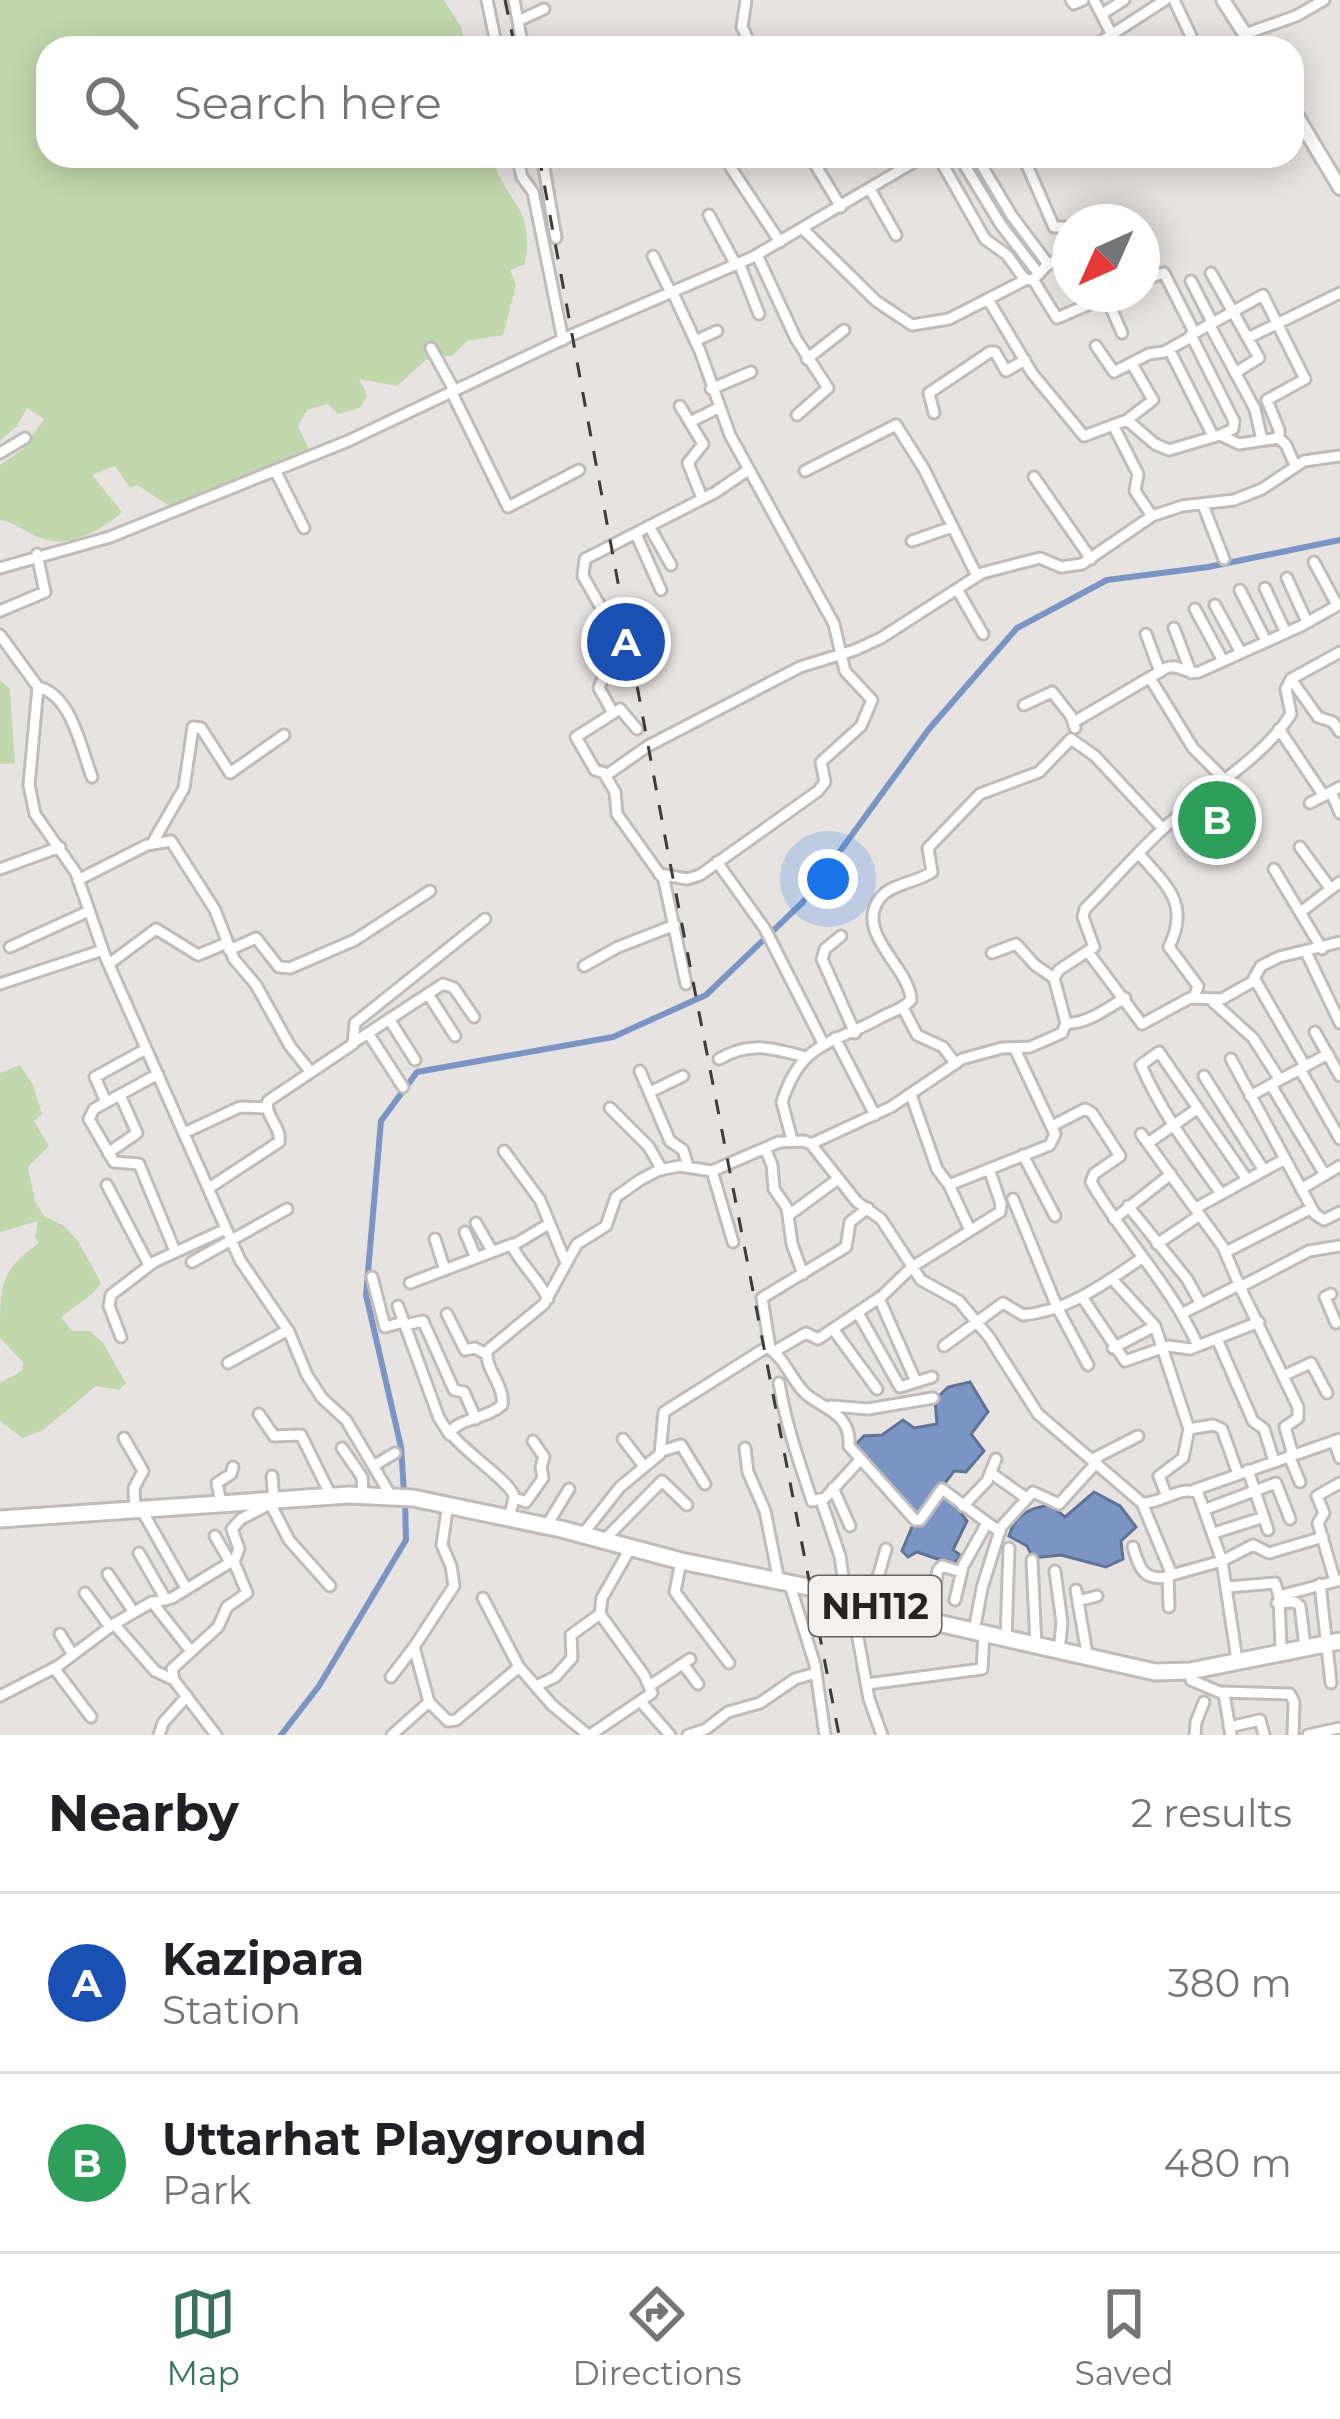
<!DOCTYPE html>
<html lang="en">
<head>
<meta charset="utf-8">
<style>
  body { margin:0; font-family:Montserrat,sans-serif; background:#f2f2f2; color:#202124 }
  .compass { position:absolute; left:1052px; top:204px; width:108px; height:108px; border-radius:50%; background:#fff; box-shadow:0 6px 30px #0003; rotate:225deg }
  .you { position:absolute; left:828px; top:879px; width:42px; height:42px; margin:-30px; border:9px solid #fff; border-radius:50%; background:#1a73e8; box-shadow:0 0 0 18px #1a73e833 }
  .badge { display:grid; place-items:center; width:78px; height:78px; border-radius:50%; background:#36725d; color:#fff; font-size:39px; font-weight:700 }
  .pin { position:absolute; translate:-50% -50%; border:6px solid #fff; box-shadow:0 3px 12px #0006 }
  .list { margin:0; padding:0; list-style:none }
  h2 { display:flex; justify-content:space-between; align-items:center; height:156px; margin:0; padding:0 48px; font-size:51px }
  h2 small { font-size:39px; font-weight:400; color:#757577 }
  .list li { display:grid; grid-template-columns:78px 1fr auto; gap:36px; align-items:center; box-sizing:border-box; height:180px; padding:0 48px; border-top:3px solid #e0e0e0 }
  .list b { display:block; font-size:45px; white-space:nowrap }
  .list p { margin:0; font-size:39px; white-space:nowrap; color:#757577 }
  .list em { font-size:39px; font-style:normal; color:#757577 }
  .icon { flex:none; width:66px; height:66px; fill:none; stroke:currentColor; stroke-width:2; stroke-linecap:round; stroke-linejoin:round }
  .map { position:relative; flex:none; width:1340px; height:1735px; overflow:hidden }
  .search { position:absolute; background:#fff; box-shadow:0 6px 30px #0003; left:36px; right:36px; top:36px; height:132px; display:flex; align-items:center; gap:30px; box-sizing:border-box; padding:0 42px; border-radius:36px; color:#757577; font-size:45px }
  .sheet { height:516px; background:#fff }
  nav { display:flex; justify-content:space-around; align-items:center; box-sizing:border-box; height:168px; border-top:3px solid #e0e0e0; background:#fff; font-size:33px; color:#757577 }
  nav a { display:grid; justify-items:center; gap:6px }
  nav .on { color:#36725d }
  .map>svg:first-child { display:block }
  .green { fill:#c1d8ac }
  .water { fill:#7a95c4; stroke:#607394; stroke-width:3 }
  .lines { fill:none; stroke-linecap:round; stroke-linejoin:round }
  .canal { stroke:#7a95c4; stroke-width:6 }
  .minor-casing { stroke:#c0bcba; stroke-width:15 }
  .major-casing { stroke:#c0bcba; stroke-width:18 }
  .highway-casing { stroke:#c0bcba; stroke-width:21 }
  .minor { stroke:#fff; stroke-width:9 }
  .major { stroke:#fff; stroke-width:12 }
  .highway { stroke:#fff; stroke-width:15 }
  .rail { stroke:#3e3c3b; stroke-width:3; stroke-dasharray:15 15; stroke-linecap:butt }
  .labels { text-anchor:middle; stroke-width:10; stroke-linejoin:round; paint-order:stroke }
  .shield { fill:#f4f0ee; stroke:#636160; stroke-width:3 }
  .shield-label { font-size:36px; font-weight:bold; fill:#252423 }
</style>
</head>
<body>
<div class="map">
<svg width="1340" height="1735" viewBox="0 0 1340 1735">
  <rect width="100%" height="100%" fill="#e7e3e1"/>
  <!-- green -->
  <path class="green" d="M0 0H444L461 27 466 48H48V156H492C504 204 535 202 525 264L510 270 516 285 503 335 467 341 453 355 426 360 397 386 359 379 367 395 360 408 338 414 328 404 307 410 298 426 310 452 179 502 168 505 137 485 130 488 115 466 92 475 122 512C103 529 70 548 43 539 28 534 15 522 0 520V465L22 450 44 419 27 408 17 426 0 441Z
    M0 680 10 689 15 763 0 764Z
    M1222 780 1256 839 1252 845 1215 861 1182 814Z
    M20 1065 33 1085 42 1114 34 1121 49 1146 28 1167 35 1201 44 1216 63 1225 78 1241 101 1283C90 1300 75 1304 61 1318L72 1331H90L103 1343 126 1383 119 1390 96 1386 42 1431 22 1438 0 1421V1383L22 1371 23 1362 0 1338C0 1285 0 1270 39 1243L35 1237 38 1221 0 1232V1073Z"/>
  <!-- water -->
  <path class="water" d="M970 1382 988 1412 971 1434 984 1451 966 1472 954 1471 945 1483 952 1502 967 1521 953 1550 962 1556 952 1564 917 1552 908 1557 902 1551 917 1515 857 1454 856 1444 864 1436 882 1435 903 1420 914 1428 937 1424 935 1400 948 1387Z
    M1094 1492 1120 1506 1136 1527 1121 1541 1123 1559 1106 1567 1061 1555 1033 1558 1027 1546 1009 1536C1015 1515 1029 1508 1050 1505L1065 1517Z"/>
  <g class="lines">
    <!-- canal -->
    <path class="canal" d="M404 1492 401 1447 366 1295 381 1121 417 1072 613 1037 706 995 803 902 929 729 1017 628 1107 580 1208 567 1340 540
      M281 1735 319 1686 406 1540 405 1501"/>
    <!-- minor casing -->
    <g class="minor-casing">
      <path id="minor" d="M487 0 497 48
        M514 0 523 48
        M746 0 742 27 752 48
        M1071 0 1074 4 1083 0
        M1094 0 1112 35
        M1174 0 1191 36
        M1102 14 1124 0
        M518 21 544 9
        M1245 34 1296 16 1324 0
        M1091 48 1165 0
        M517 156 522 177 533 192 563 340
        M542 156 556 238
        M810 156 841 207
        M938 156 985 239 1007 255 1025 280
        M959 156 1001 225 1039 274
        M976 156 1012 216 1048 264 1033 280
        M1023 156 1054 227H1066L1070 232
        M731 168 780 242
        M870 189 896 235
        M709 215 736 265
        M804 230 876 301 912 325 949 319 1027 279 1034 281 1057 318 1113 294
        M757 255 796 339 828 388 797 415
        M653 256 671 293
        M739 263 759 314
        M1048 265 1070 251
        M1211 273 1259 358 1235 373
        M1142 280 1164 273 1194 332
        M1191 281 1212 322
        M1105 294 1122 333
        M989 301 1032 373 1084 436 1127 420 1155 444 1169 450 1220 435 1239 444 1279 438 1286 445 1295 465
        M1209 324 1255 409 1262 440
        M1248 338 1340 293
        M695 341 717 331
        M1096 346 1114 372 1149 354 1164 352 1191 337
        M431 348 454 390
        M1169 349 1213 436
        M807 359 844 330
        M711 389 751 372
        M451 391 508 507 579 470
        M680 406 703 444 688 463 702 498
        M934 413 929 393 990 352H995L1006 371 1025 360
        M1127 420 1153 400 1132 364
        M690 422 718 408
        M1113 425 1138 474 1135 491 1152 516
        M1222 434 1233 429 1234 421 1191 335 1263 295 1305 379 1267 400 1279 430V438
        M0 453 25 438
        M275 470 304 528
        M805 471 896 425 924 469 977 576
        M1034 477 1091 559
        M1203 505 1224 559
        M649 526 671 565
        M636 534 661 590
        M912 541 952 527
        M1314 562 1337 605
        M0 568 110 537 348 441 572 335 753 257 924 156
        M1287 578 1307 622
        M1265 588 1286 633
        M957 589 983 634
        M1240 590 1266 641
        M1215 605 1240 651
        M1195 609 1222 659
        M0 611 45 592 37 554
        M1174 628 1191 673
        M1146 634 1160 672
        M0 635 38 687 29 785 35 814 76 873 105 956 240 1260 289 1332 307 1375 322 1398 346 1420 391 1496
        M601 662 612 652 599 625 603 611 583 576 585 559 716 492 748 470
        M604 675 599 688 613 713
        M1150 678 1193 748 1225 780
        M1291 679 1318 717 1333 722 1340 732
        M38 687C72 695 81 749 92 777
        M1024 705 1052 692 1071 716 1075 728
        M1074 722 1166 668C1179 663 1186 675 1199 672L1301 626 1340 604
        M637 729 620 709 576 737 595 770 608 774 648 746 800 667 855 650 881 638 982 573 1040 558 1061 567 1082 564 1152 516 1182 506 1234 500 1262 489 1304 461 1340 456
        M1279 729 1324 796
        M605 775 615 792 617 814 664 880 686 984
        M1331 792 1340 813
        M1310 803 1340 787
        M153 842 184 788 193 727 201 728 230 773 284 735
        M1300 847 1330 888
        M1139 854C1168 887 1190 904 1169 947L1198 986 1194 998
        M717 862 765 929 823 1043
        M0 869 60 847
        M1274 869 1322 949
        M659 874 687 879 700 875 818 791 825 782 821 762 861 726 872 700 845 671 834 624 730 435 700 351 673 293
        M78 880 147 845 171 841 215 910 234 959 256 985 290 1046 310 1071
        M1302 911 1340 882
        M841 936 825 949 822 959 855 1033
        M10 947 89 911
        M229 950 256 938 279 967 290 968 355 940 430 891
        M1088 952 1142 1024 1190 998 1222 999 1252 982 1261 966 1279 957 1340 942
        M1306 952 1340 1023
        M992 953 1016 944 1035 965 1054 978
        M109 964 156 929 198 955 227 943
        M584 966 618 947 675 925
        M1254 978 1305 1066
        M0 984 103 950
        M428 994 455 1036
        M1212 1001 1253 1038 1280 1080
        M903 1008 917 1035 943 1047 955 1063
        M389 1019 415 1060
        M1066 1023C1086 1025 1107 1008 1125 998
        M1315 1032 1340 1076
        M368 1033 403 1087
        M835 1038 875 1115
        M356 1041 443 984 454 988 474 1017
        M719 1059C750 1041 773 1048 806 1057
        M1231 1059 1315 1214 1324 1220 1340 1212
        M1300 1069 1340 1139
        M640 1071 670 1141 683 1150 688 1166
        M158 1074 94 1109 89 1119 114 1162 139 1164 175 1251
        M1204 1076 1263 1169
        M1271 1085 1325 1175
        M650 1092 683 1076
        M911 1095 937 1169 949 1185 1050 1145 1055 1134 1015 1049
        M1250 1096 1328 1054
        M106 1102 95 1077 146 1049
        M610 1108 649 1147 662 1170
        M1052 1126 1085 1109 1092 1113 1120 1156 1094 1174 1091 1182C1124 1239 1171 1285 1198 1346
        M184 1133 240 1107 267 1108
        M1141 1134 1223 1247 1240 1287
        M792 1140 782 1102C801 1042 830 1045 878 1019 890 1012 902 1010 911 1000 910 967 852 932 881 897 891 884 918 882 932 872L928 848 980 794 1039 772 1071 739 1095 756 1163 829
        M1148 1143 1197 1109
        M811 1144 891 1107 962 1059 1002 1048 1030 1047 1062 1033 1066 1023 1054 978 1059 970 1094 947 1083 917 1085 909C1114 880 1141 847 1172 821 1212 786 1262 759 1291 714L1286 689 1291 679 1340 652
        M765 1148 772 1165 774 1189 787 1208 792 1244 803 1274
        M504 1151 540 1200 566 1263
        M108 1153 137 1133 120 1095
        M1023 1155 1055 1216
        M712 1171 733 1242
        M107 1185 149 1265
        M949 1185 970 1230
        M209 1188 279 1142C282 1127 264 1116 268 1101L353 1044 355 1023 485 919
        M1301 1189 1340 1166
        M1220 1192C1192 1153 1160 1110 1141 1065L1159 1052 1246 1178
        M1013 1199 1057 1307 1088 1365
        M1128 1206 1187 1279 1201 1304
        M1196 1208 1285 1159
        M789 1215 838 1179
        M1114 1219 1171 1174
        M476 1223 492 1251
        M547 1225 512 1246C522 1266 538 1278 548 1299
        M465 1232 476 1258
        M435 1239 445 1270
        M1157 1244 1200 1215
        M1226 1252 1312 1208
        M192 1262 287 1209
        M372 1277 385 1327 404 1322
        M1112 1279 1155 1326 1189 1429
        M410 1283 513 1244
        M1331 1294 1325 1297 1336 1323
        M1082 1297 1125 1361 1168 1346 1190 1349 1259 1322
        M879 1298 916 1382
        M398 1306 439 1418 450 1435
        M858 1313 900 1387 932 1377
        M1183 1313 1239 1285
        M447 1314 465 1350 475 1348 486 1354
        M405 1325 423 1321 454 1390 464 1392 476 1419
        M833 1329 877 1389
        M121 1337 109 1306 111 1295 154 1262 226 1229
        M1217 1339 1253 1421 1264 1429 1274 1461
        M944 1346 1003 1303 1023 1315C1069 1311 1105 1283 1142 1258
        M770 1348 762 1298 846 1247 850 1222 868 1208
        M1113 1348 1155 1326
        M775 1351 806 1333 818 1339 882 1296 912 1267 1000 1212 1001 1204 989 1169
        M228 1363 288 1330
        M1285 1375 1311 1363 1327 1393
        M779 1383C786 1425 799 1461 812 1501L825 1498 861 1459
        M831 1406 868 1409 933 1398
        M259 1414 274 1436 301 1435 331 1496
        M124 1438 143 1471 134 1488 135 1508
        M623 1439 643 1465
        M1334 1441 1340 1458
        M342 1448 362 1477 363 1495
        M745 1448 748 1472 765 1511 779 1581
        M662 1451 681 1445 705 1484
        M1293 1455 1285 1427 1298 1418V1407L1240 1287 1309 1251 1340 1246
        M1289 1456 1300 1482
        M1093 1459 1138 1436
        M375 1465 395 1453
        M1248 1470 1268 1530
        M991 1473 1026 1498
        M272 1476 274 1500
        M833 1488 850 1526
        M1194 1490 1340 1439
        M1167 1497 1159 1476 1183 1458 1189 1429 1213 1425 1222 1429 1238 1474
        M515 1498 526 1502 543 1478 541 1467 544 1457 533 1441
        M821 1500 840 1556 846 1597
        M221 1503 217 1483 231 1474 233 1467
        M270 1503 289 1540 330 1586
        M1142 1503 1172 1575
        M963 1506 987 1481 996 1459
        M141 1509 186 1588
        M1206 1509 1276 1483 1290 1519
        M509 1517C510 1515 514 1499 514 1497 513 1483 461 1450 450 1432 462 1417 487 1419 502 1405 505 1385 485 1370 487 1351L544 1304 577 1244 606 1226 616 1197 640 1180 659 1170 680 1166 712 1171 779 1142 804 1141 811 1144 857 1202 881 1219 921 1280 959 1301 989 1337 1038 1414 1142 1503C1162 1504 1179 1485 1198 1493L1222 1561 1237 1660
        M547 1525 569 1489
        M1214 1533 1264 1517
        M582 1535 620 1487 660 1454 664 1412 767 1347C784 1357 790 1377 803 1391 818 1408 852 1411 849 1446L915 1520H920L942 1489 1000 1532
        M215 1536 230 1562
        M604 1540 662 1481 687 1505
        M1133 1547C1139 1567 1143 1581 1166 1577
        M139 1553 166 1600
        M1032 1560 1036 1646
        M681 1561 675 1592 729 1663
        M1055 1571 1062 1623 1059 1651
        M108 1574 133 1611
        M1335 1581 1318 1523 1324 1513 1317 1496 1340 1483
        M789 1582 815 1665 825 1735
        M1320 1584 1331 1683
        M1228 1587 1275 1583 1279 1596
        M1076 1590 1088 1659
        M85 1593 110 1627
        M483 1598 519 1667
        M851 1599 869 1699 882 1735
        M955 1600 963 1566 987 1523
        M1078 1601 1097 1596
        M155 1602 172 1598 234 1560
        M1277 1603 1295 1602 1300 1606 1305 1646
        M870 1605 886 1549
        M1169 1607 1168 1576 1222 1561 1253 1545 1269 1553 1323 1537
        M929 1621 938 1570 942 1566 961 1572
        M114 1624 155 1671 174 1680
        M974 1631 982 1588 1001 1527 1033 1492 1059 1504 1097 1462
        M60 1634 73 1655
        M1006 1639 1009 1548
        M1281 1650 1279 1596 1340 1580
        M683 1664 698 1684
        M54 1668 91 1717
        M1190 1671 1191 1680 1224 1694 1231 1735
        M391 1677 414 1647
        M867 1684 982 1669 984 1634
        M651 1685 690 1659
        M536 1686 555 1677 572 1658 571 1635 600 1614
        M1222 1692 1290 1694 1294 1702 1293 1735
        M0 1696 58 1666 114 1624 152 1602 190 1650
        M429 1702 448 1721 456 1720 519 1667 552 1705 588 1735
        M641 1702 670 1735
        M1229 1727 1260 1720 1264 1735
        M159 1735 163 1723 187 1696
        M216 1735 174 1680 172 1669 218 1627 227 1607 247 1593 234 1562 239 1549 232 1529 241 1519 268 1505
        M392 1735 429 1702 414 1647 454 1586 451 1566 442 1545 448 1503
        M590 1735 652 1693 644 1675 600 1614 602 1598 631 1547
        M688 1735 706 1729 728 1712 760 1703 795 1679 816 1673
        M1195 1735 1196 1722 1204 1702
        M1308 1735 1340 1728"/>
    </g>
    <!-- major casing -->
    <g class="major-casing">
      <path id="major" d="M1223 0 1254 48
        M1292 108 1340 188"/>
    </g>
    <!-- highway casing -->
    <g class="highway-casing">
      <path id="highway" d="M0 1519 349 1495 413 1498 561 1529 681 1561 813 1588 929 1621 1155 1672 1190 1671 1340 1641"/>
    </g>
    <!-- minor -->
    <use href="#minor" class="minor"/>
    <!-- major -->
    <use href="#major" class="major"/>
    <!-- highway -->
    <use href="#highway" class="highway"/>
    <!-- rail -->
    <path class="rail" d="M505 0 515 48
      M539 156 666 842 839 1735"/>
  </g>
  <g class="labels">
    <!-- shield labels -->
    <rect class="shield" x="809" y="1576" width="132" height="60" rx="9"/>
    <g class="shield-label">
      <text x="875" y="1619">NH112</text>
    </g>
  </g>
</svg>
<svg class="compass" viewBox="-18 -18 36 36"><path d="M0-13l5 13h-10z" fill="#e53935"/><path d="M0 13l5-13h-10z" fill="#757577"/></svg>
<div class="you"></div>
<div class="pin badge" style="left:626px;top:642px;background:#1a4fb4">A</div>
<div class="pin badge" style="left:1217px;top:820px;background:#2e9e5b">B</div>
<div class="search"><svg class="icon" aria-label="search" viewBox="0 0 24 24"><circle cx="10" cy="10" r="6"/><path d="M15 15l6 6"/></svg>Search here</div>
</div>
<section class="sheet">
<h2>Nearby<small>2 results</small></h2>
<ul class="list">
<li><span class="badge" style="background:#1a4fb4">A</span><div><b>Kazipara</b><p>Station</p></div><em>380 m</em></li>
<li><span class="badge" style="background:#2e9e5b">B</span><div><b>Uttarhat Playground</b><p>Park</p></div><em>480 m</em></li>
</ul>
</section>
<nav>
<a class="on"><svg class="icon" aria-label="map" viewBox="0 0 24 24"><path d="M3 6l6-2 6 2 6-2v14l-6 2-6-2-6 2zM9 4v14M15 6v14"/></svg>Map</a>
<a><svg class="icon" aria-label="directions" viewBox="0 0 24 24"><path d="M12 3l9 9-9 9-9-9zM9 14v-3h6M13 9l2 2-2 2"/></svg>Directions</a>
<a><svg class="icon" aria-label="saved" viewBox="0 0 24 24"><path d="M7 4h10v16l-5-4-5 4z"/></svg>Saved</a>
</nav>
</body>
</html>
